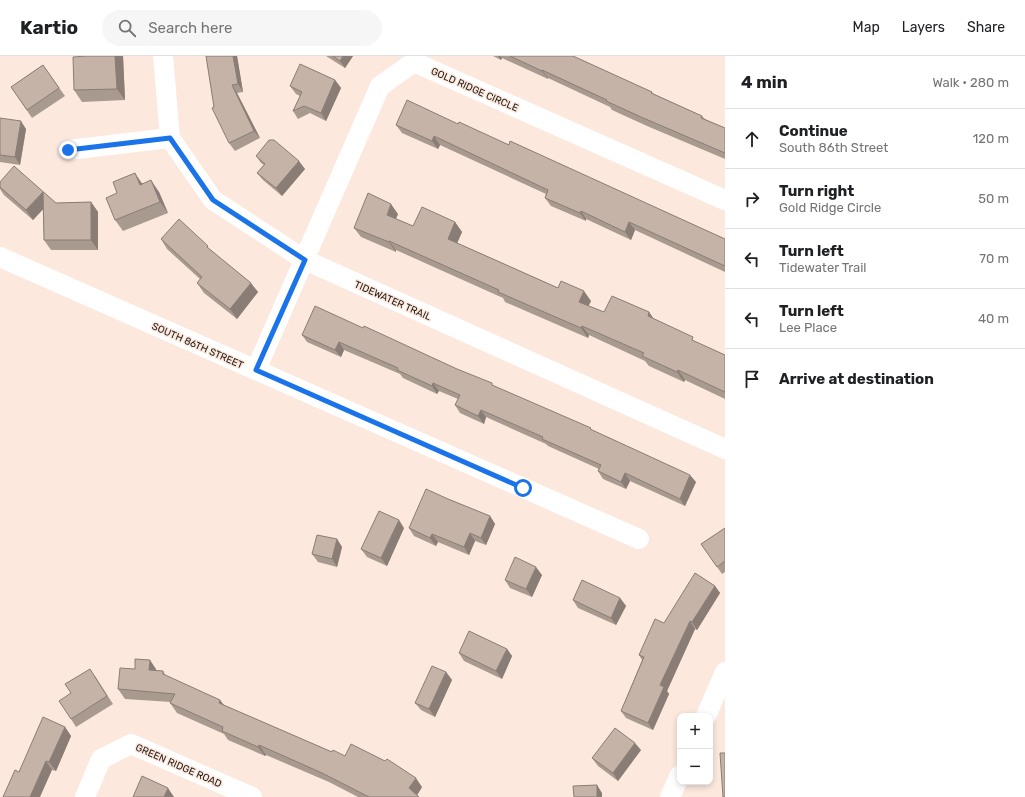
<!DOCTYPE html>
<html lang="en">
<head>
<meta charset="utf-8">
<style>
  body { margin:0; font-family:Rubik,sans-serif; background:#f6f6f6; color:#202124 }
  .controls { position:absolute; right:12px; bottom:12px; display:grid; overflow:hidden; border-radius:8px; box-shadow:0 2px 6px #0003 }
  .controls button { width:36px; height:36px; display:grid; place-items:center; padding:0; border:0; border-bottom:1px solid #e0e0e0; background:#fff; color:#202124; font:20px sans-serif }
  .stop { position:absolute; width:12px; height:12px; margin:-9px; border:3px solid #1a73e8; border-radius:50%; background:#fff }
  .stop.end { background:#1a73e8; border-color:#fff; box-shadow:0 1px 4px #0008 }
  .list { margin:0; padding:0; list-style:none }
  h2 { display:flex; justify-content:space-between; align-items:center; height:52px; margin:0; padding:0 16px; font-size:17px }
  h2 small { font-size:13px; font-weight:400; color:#757577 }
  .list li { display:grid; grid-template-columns:26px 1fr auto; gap:12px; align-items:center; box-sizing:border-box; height:60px; padding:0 16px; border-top:1px solid #e0e0e0 }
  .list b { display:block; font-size:15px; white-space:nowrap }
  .list p { margin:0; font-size:13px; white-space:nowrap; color:#757577 }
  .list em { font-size:13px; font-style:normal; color:#757577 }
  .icon { flex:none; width:22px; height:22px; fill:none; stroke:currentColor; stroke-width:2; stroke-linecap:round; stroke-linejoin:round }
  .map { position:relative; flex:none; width:725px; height:741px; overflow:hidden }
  header { display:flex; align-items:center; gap:24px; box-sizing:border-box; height:56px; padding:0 20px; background:#fff; border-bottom:1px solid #e0e0e0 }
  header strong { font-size:19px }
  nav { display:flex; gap:22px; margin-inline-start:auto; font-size:14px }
  .search { width:280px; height:36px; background:#f6f6f6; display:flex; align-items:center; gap:10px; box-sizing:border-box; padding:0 14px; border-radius:22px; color:#757577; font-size:15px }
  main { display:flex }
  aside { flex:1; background:#fff }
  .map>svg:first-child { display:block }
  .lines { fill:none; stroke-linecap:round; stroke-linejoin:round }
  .minor { stroke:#fff; stroke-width:20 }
  .wall { fill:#a99a90 }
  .shaded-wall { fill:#8a7d76 }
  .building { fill:#c5b3a8; stroke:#8a7d76 }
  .route { stroke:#1a73e8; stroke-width:5 }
  .labels { text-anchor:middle; stroke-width:3; stroke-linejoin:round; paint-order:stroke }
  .street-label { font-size:10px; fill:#211b17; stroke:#fce8dd }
</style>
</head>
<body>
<header>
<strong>Kartio</strong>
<div class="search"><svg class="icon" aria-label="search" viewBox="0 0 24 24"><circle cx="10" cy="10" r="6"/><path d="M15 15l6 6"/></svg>Search here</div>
<nav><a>Map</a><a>Layers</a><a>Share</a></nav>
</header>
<main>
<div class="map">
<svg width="725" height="741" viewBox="0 0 725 741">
  <rect width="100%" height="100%" fill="#fce8dd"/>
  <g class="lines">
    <!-- minor -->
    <path class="minor" d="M163 0 170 82 213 144 305 204 725 393
      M68 94 170 82
      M0 201 639 483
      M256 314 380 30 414 6 725 144
      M706 660 725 616
      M85 741 101 703 131 688 252 741
      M670 741 680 719"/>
  </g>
  <!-- wall -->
  <path class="wall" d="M87 0H123L125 44 82 46 74 34Z
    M206 0H237L243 36 237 37 260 82 235 95 229 87 214 51Z
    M326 0H353L345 12Z
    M493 0H573L652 36 654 38 702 60 705 63 725 72V103L647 70 612 54 610 51 548 22V23L502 2 501 4Z
    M43 9 65 40 32 62 11 31Z
    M335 24 341 32 326 65 310 57 298 63 293 55 300 40 296 38 290 30Z
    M0 62 26 73 20 109 0 106Z
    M458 68 509 89 725 183V216L635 174 631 184 586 163V165L551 150 545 142 546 138 440 89 438 93 402 77 396 69Z
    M256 100 305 113 282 140 263 124 257 117 264 109 261 107Z
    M0 126 56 147 91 146 98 156V194H51L44 184 43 153 33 164 4 139 0 133Z
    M142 127 159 136 168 157 123 175 115 164Z
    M398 158 396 163 413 170 455 166 462 176 457 187 558 232 591 245 588 250 604 256H649L653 262 696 286 725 299V343L685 324 684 326 649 310 645 305 589 279 588 282 505 246 503 242 396 194V196L361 181 354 172Z
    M161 183 211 194 258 236 237 263 204 237 197 227 200 223 167 193Z
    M363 272 593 375 696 426 685 450 630 425 626 433 603 423 598 415 599 413 548 390 546 388 486 361 484 368 460 357 455 349 458 343 439 335 437 338 403 322 400 318 344 294 341 301 307 286 302 279Z
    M448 443 490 460 495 468 486 489 475 485 469 499 438 486 436 490 414 480 409 472Z
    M404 472 387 510 367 501 361 493Z
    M725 472V516L722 518 701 488Z
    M337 483 342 491 337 511 318 506 312 498Z
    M542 519 532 541 510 532 505 524Z
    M715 530 720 537 697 574 695 573 667 635 669 638 653 674 626 662 621 655 642 604 639 599 664 567Z
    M620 542 626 550 616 569 578 552 573 544Z
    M507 593 512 600 502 623 464 605 459 597Z
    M135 613H156V615H163L166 620 220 644 223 649 332 696 345 700 422 731 417 739 419 741H358L329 726 266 699 265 700 228 684 224 678 177 657 170 647 171 646 125 643 118 633Z
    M446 616 452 624 435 661 421 654 415 647Z
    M95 620 113 648 76 671 71 663V637Z
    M65 671 71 680 56 715 52 714 19 716Z
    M641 694 618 725 598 710 592 702Z"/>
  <!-- shaded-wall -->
  <path class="shaded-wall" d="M115 0H123L125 44 117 33Z
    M233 0H237L243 36 238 28Z
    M343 0H353L345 12 340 5Z
    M498 0H500L502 2 501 4Z
    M542 14 548 22V23L542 15Z
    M335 24 341 32 326 65 321 57Z
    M232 29 237 37 260 82 254 75Z
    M21 65 26 73 20 109 15 101Z
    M434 80 440 89 438 93 432 85Z
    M299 105 305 113 282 140 276 132Z
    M135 117 143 129H140Z
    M151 124 159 136 168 157 160 146Z
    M43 136 50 146 33 164 26 154Z
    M91 146 98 156V194L91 184Z
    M391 148 398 158 393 169 387 159Z
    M581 155 586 163V165L580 157Z
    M455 166 462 176 455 192 448 183Z
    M629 166 635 174 631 184 625 176Z
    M389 185 396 194V196L389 186Z
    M251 227 258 236 237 263 230 253Z
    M584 235 591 245 586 255 579 246Z
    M649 256 656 266 648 260Z
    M582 270 589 279 588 282 581 272Z
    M339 286 344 294 341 301 335 294Z
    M678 314 685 324 684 326 677 316Z
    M433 327 439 335 437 338 432 330Z
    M481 354 486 361 484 368 478 360Z
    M625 417 630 425 626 433 621 426Z
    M690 419 696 426 685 450 680 443Z
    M490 460 495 468 486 489 481 482Z
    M399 464 404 472 387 510 381 502Z
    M470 477 475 485 469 499 464 491Z
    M432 478 438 486 436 490 430 482Z
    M337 483 342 491 337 511 332 503Z
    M536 511 542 519 532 541 526 533Z
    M715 530 720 537 697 574 692 566Z
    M620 542 626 550 616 569 611 562Z
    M690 565 695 573 667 635 669 638 653 674 648 667 660 629Z
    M507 593 512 600 502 623 496 615Z
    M150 604 156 613 155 624 149 614Z
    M446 616 452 624 435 661 429 653Z
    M220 644 227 653 219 647Z
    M65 671 71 680 56 715 49 706Z
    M635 687 641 694 618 725 613 717Z
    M259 689 266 699 265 700 258 691Z
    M46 705 52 714 40 741H30Z
    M416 722 422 731 416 741 409 732Z
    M597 729 602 737V741H597Z
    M168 732 174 741H164Z"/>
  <!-- building -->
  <path class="building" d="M87 0H115L117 33 74 34 73 1Z
    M206 0H233L238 28 232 29 254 75 229 87 212 52 214 51Z
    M333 0H343L340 5Z
    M510 0H573L652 36 651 37 702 60 701 62 725 72V97L641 61 606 45 607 44 542 14V15Z
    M300 8 335 24 321 57 304 50 293 55 302 36 290 30Z
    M43 9 59 32 27 54 11 31Z
    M407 44 458 68 459 66 509 89 510 85 725 183V210L629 166 625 176 581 155 580 157 545 142 548 134 434 80 432 85 396 69Z
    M0 62 21 65 15 101 0 99Z
    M269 84H274L299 105 276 132 257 117 265 108 256 100Z
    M14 110 56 147 91 146V184H44L43 136 26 154 0 131V126Z
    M135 117 140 129 151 124 160 146 115 164 106 142 117 137 113 126Z
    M368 137 391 148 387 159 413 170 422 151 455 166 448 183 558 232 561 225 584 235 579 246 604 256 612 240 649 256 648 260 693 281 692 284 725 299V336L678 314 677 316 642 300 644 297 582 270 581 272 498 236 499 234 389 185V186L354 172Z
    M179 163 208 190 207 191 251 227 230 253 197 227 202 221 161 183Z
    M315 250 363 272 364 270 457 313 492 327V329L591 372 590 373 690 419 680 443 625 417 621 426 598 415 601 409 542 383 543 381 481 354 478 360 455 349 460 339 433 327 432 330 397 314 398 312 339 286 335 294 302 279Z
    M426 433 448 443 490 460 481 482 470 477 464 491 432 478 430 482 409 472Z
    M379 455 399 464 381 502 361 493Z
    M725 472V505L717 511 701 488Z
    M317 479 337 483 332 503 312 498Z
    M515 501 536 511 526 533 505 524Z
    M695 517 715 530 692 566 690 565 660 629 664 631 648 667 621 655 644 601 639 599 655 563 664 567Z
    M582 524 620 542 611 562 573 544Z
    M469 575 507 593 496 615 459 597Z
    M135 603 150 604 149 614 163 615V618L220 644 219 647 332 696 333 694 345 700 351 688 385 705 387 703 416 722 409 732 419 741H369L322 717 259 689 258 691 222 675 223 671 170 647 175 638 118 633 120 612 135 613Z
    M432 610 446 616 429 653 415 647Z
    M90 613 107 640 71 663 59 645 71 637 65 628Z
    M43 661 65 671 49 706 46 705 30 741H3L15 714 19 716Z
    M615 672 635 687 613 717 592 702Z
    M720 697H725V741H723Z
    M142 720 168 732 164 741H133Z
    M597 729V741H574L573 730Z"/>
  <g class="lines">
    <!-- route -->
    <path class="route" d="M68 94 170 82 213 144 305 204 256 314 523 432"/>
  </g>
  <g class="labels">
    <!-- street labels -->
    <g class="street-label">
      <text transform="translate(475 33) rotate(24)" y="4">GOLD RIDGE CIRCLE</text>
      <text transform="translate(393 244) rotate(24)" y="4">TIDEWATER TRAIL</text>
      <text transform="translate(198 289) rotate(24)" y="4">SOUTH 86TH STREET</text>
      <text transform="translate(179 709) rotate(24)" y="4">GREEN RIDGE ROAD</text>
    </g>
  </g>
</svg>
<div class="controls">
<button>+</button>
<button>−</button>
</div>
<div class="stop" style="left:523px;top:432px"></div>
<div class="stop end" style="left:68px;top:94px"></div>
</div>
<aside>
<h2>4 min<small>Walk · 280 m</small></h2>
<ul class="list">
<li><svg class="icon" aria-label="ahead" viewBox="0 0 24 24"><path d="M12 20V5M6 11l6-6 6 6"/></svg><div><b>Continue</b><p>South 86th Street</p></div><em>120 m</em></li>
<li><svg class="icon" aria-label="right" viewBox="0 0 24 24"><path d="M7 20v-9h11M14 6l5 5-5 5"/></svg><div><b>Turn right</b><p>Gold Ridge Circle</p></div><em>50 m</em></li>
<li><svg class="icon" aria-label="left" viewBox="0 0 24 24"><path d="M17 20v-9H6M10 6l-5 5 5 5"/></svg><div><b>Turn left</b><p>Tidewater Trail</p></div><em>70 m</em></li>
<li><svg class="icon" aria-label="left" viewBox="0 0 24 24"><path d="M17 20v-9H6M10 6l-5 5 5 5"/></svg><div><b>Turn left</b><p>Lee Place</p></div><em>40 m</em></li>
<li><svg class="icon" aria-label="arrive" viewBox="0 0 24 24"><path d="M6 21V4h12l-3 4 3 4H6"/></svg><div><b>Arrive at destination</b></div></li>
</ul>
</aside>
</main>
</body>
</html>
